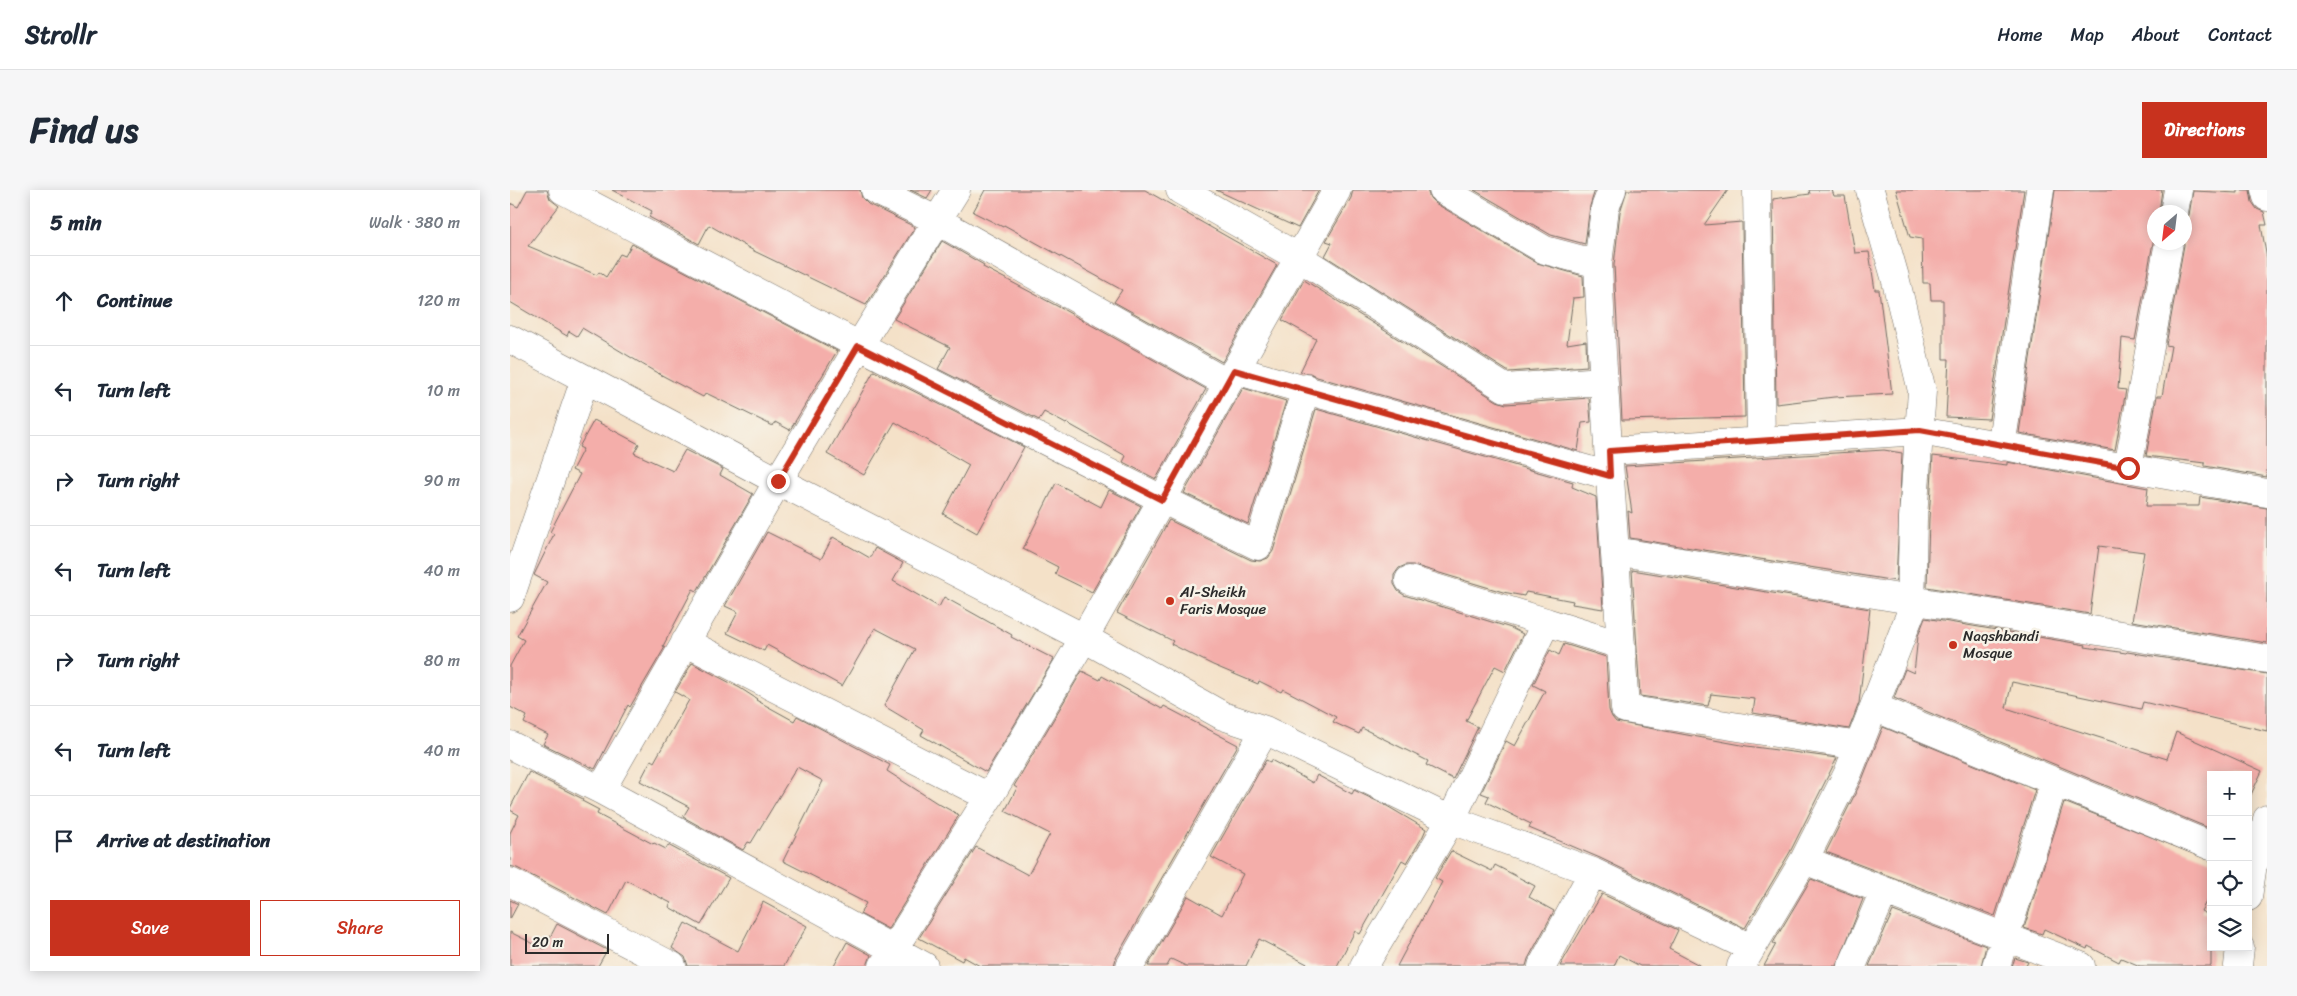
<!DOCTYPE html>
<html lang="en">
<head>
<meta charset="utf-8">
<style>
  body { margin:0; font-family:Sriracha,sans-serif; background:#f6f6f7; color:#1f2937 }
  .controls { position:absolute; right:15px; bottom:15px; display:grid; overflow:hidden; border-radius:0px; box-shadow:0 2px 12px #0003 }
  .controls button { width:45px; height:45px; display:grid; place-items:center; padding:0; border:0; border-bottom:1px solid #e0e1e3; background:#fff; color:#1f2937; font:25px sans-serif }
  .compass { position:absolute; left:1637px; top:15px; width:45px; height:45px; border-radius:50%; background:#fff; box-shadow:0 2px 12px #0003; rotate:208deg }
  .scale { position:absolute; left:15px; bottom:12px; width:84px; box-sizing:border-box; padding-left:5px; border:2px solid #2b2b2b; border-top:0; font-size:14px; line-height:18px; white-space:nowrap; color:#2b2b2b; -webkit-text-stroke:4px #f7f3e8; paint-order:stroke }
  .stop { position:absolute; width:15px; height:15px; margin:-11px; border:4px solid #c8321e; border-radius:50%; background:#fff }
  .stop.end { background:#c8321e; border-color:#fff; box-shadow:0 1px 5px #0008 }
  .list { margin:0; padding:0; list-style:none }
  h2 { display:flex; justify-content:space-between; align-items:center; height:65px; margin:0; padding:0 20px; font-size:21px }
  h2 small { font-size:16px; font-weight:400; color:#747a83 }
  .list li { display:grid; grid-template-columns:32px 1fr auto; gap:15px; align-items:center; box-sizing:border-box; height:90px; padding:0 20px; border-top:1px solid #e0e1e3 }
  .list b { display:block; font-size:19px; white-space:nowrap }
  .list em { font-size:16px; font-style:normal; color:#747a83 }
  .actions { display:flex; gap:10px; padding:15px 20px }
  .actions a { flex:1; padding:11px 0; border:1px solid #c8321e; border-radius:0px; text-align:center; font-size:18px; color:#c8321e }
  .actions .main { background:#c8321e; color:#fff }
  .icon { flex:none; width:28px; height:28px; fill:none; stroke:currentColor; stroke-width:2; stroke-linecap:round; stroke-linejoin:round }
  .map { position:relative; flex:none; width:1757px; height:776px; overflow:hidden; border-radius:0px }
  header { display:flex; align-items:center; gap:30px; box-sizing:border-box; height:70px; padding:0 25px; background:#fff; border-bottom:1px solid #e0e1e3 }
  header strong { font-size:24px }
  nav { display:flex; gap:28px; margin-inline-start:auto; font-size:18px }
  .intro { display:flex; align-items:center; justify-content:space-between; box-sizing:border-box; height:120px; padding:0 30px }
  h1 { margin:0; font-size:35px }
  .button { padding:12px 22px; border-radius:0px; background:#c8321e; color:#fff; font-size:18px; font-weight:700 }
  main { display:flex; gap:30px; padding:0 30px }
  aside { flex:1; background:#fff; border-radius:0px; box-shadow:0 2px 12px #0003 }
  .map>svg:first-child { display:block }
  .building { fill:#f4aeaa }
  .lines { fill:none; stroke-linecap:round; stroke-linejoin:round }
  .minor-casing { stroke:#716b62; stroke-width:29 }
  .minor { stroke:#fff; stroke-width:28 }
  .route { stroke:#c8321e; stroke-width:6 }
  .poi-dot { fill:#c8321e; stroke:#f7f3e8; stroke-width:2 }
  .labels { text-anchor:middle; stroke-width:5; stroke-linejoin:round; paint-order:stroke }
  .poi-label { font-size:15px; fill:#2b2b2b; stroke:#f7f3e8; text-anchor:start }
</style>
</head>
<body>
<header>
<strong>Strollr</strong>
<nav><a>Home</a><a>Map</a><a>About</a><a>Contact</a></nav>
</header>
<div class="intro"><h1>Find us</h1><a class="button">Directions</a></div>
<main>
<aside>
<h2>5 min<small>Walk · 380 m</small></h2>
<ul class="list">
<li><svg class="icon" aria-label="ahead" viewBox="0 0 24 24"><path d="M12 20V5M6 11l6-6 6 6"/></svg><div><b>Continue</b></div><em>120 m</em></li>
<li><svg class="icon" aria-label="left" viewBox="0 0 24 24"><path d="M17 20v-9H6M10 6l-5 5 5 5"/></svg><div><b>Turn left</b></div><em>10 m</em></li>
<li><svg class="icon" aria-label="right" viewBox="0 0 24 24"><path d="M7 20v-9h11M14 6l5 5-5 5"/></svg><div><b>Turn right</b></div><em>90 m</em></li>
<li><svg class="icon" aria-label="left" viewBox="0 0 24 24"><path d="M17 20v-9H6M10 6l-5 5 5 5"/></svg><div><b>Turn left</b></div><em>40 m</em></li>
<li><svg class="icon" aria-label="right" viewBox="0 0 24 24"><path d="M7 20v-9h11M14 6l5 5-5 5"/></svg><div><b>Turn right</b></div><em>80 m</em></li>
<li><svg class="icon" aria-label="left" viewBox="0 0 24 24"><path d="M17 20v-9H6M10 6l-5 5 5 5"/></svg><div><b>Turn left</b></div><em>40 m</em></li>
<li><svg class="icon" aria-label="arrive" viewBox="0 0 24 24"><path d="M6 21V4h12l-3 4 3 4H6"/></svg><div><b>Arrive at destination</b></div></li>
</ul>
<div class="actions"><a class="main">Save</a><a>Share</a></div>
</aside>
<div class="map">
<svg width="1757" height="776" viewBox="0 0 1757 776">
  <rect width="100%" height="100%" fill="#f7f3e8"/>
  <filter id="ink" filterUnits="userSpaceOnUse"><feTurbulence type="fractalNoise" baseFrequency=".02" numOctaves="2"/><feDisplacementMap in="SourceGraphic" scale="10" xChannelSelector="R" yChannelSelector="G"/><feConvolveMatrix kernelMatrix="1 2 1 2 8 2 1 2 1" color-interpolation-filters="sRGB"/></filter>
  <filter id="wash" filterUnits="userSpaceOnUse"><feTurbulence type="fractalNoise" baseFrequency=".0096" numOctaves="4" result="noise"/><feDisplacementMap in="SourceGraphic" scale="20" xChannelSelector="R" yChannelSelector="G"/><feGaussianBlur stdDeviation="1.12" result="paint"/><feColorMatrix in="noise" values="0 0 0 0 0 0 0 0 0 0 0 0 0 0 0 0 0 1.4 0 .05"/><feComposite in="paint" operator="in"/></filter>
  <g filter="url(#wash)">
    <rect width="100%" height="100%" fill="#f4e1c8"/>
    <g id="blocks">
      <!-- building -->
      <path class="building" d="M17 0H37L40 9 49 16 18 56 87 85 89 82 96 87 110 64 115 66 122 54 327 161 280 240 265 232 263 236 196 203 193 207 142 180 72 138 67 146 59 141 57 146 0 112V13L8 17Z
        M102 0H350L352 8 358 14 405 37 356 115 244 61 199 35 189 54 139 27 142 21Z
        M400 0H422L417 8Z
        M475 0H635L767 75 712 172 604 112 612 100 494 35 493 37 463 22Z
        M706 0H809L788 38Z
        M843 0H917L920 8 925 13 1027 73 1073 86 1074 107 1063 108 1057 154 1076 151 1077 176 999 182 815 66 822 53 816 51 841 8Z
        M964 0H1085L1080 16 1075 54 1041 45Z
        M1117 0H1218L1194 35 1232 32 1235 227 1112 230 1104 75 1110 22Z
        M1299 0H1322L1324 6H1335L1345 63 1359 62 1365 100H1369L1382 204 1324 207 1266 214 1263 9 1300 4Z
        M1386 0H1514L1479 229 1436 227 1439 169H1433V110H1421L1420 93H1413L1412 49 1400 47Z
        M1545 0H1652L1649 22H1644V47L1625 150 1612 148 1608 199 1616 200 1605 260 1509 243Z
        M1728 0H1740L1742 12 1747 19 1754 22 1757 35H1751L1757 69V287L1695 276V273L1636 266 1647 206H1652L1661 156 1656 155 1674 55V33L1679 25 1683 1 1728 3Z
        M432 51 474 75 473 77 547 116 696 199 646 289 613 272 616 266 557 233 556 234 534 222 529 230 428 179 440 157 384 129Z
        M794 90 987 211 996 214 1079 208 1081 232 1072 233 1068 261 807 187 800 183 790 182 806 149 772 130Z
        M364 181 514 257 467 343 433 324 459 275 385 232 354 285 317 264Z
        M733 198 776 211 738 334 674 303Z
        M806 219 1063 292 1062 297 1086 307 1093 419 1062 414 1063 411 1016 402 1014 406 993 402 903 375H896L889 378 884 385V394L888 401 894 405 1001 438 1013 444 995 481 985 476 956 531 968 537 943 589 916 575 918 571 852 538 849 544 823 532 826 527 773 499 771 502 749 491 748 494 703 475 661 454 663 451 607 423 659 330 741 370 750 371 758 368 763 361Z
        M84 230 129 254 124 263 163 281 175 260 213 279 210 285 243 304 187 401 183 399 153 456 155 457 120 517 118 515 85 579 33 554 38 545 14 533 17 526 0 517V476L14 450 7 446 37 392 24 385 44 344 40 342 70 284 62 280 73 259 69 257Z
        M1374 260 1392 263 1386 391 1120 348 1118 321 1122 323 1115 276Z
        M1423 266 1497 275V272L1638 298 1636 316H1689L1690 307 1757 318V453L1622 431 1634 362 1589 356 1580 424 1417 397 1419 329Z
        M546 293 591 317 599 300 631 316 582 402 545 384 548 377 513 359Z
        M257 342 311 369 323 347 360 368 365 358 393 373 383 391 429 417 434 407 502 445 501 447 544 469 476 582 411 545 414 540 374 516 405 459 365 438 332 496 257 455 254 461 217 443 228 422 215 416Z
        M1122 380 1360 419 1349 513 1339 539 1243 523 1245 509 1201 504 1198 516 1130 506Z
        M1415 428 1576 455 1575 457 1616 463 1617 462 1757 484V541L1633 512 1631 519 1502 492 1496 518 1657 569 1666 542 1752 581 1738 611V585H1701V639L1384 508 1395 479 1404 483 1408 446Z
        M1054 454 1096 467 1099 520 1102 527 1106 532 1237 556 1327 568 1280 662 1235 738 1090 668 1019 638 1021 634 976 612 979 606 971 603 996 551 1005 556 1035 501 1023 495 1040 460 1049 465Z
        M182 473 230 498 247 509 246 510 284 531 287 526 380 575 377 581 427 613 449 625 378 739 350 724 356 713 273 671 313 591 287 577 241 653 238 652 233 660 173 627 179 617 130 591 141 570 144 572 179 510 165 502Z
        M572 481 590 490 592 486 652 519 654 516 728 555 606 768 604 776H470L454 767 452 771 409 748 466 657 518 685 540 644 495 621 507 598 504 596Z
        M1373 537 1525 600 1485 726 1316 662 1352 590Z
        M756 570 760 572 761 570 803 593 807 585 842 604 844 600 877 616 916 639 913 646 897 673 892 670 850 744 845 741 827 776H801L749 749 736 776H676L661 769 657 776H638L678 706 712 725 733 684 701 667Z
        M19 582 73 609 72 611 89 620 87 624 143 654 144 653 156 659 158 655 219 688 191 735 159 717 161 713 116 690 98 725 7 678 0 676V643L9 625 0 620V618Z
        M1554 612 1701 671V703L1691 721 1701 726V776H1630L1611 768 1609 772 1578 756 1577 759 1534 739 1532 744 1514 738Z
        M941 661 982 681 985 675 1025 696 1019 707 1044 721 1018 769 1016 776H887L932 692 925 688Z
        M1301 689 1353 709 1327 776H1254L1266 754 1263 753Z
        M1092 704 1168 740 1159 759 1191 776H1130L1109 765 1104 776H1050Z
        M0 710 8 714 0 729Z
        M253 712 297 736 274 776H178L175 767 162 758 175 733 228 761Z
        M1383 721 1476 756 1471 776H1359Z
        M47 734 97 760 88 776H0V742L34 759Z
        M337 752 361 765 357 776H324Z
        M1505 768 1518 772 1516 776H1502Z"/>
    </g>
  </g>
  <g filter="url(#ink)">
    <use href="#blocks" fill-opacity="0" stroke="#716b62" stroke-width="1"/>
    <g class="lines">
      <!-- minor casing -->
      <g class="minor-casing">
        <path id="minor" d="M53 0C284 122 514 243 748 356L796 198
          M365 0 428 31 717 193
          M670 0 788 67 995 198 1093 191
          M933 0 1035 60 1088 74
          M1102 0 1095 18 1088 74 1092 163 1115 519 1349 556
          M1247 0 1251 251
          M1755 0 1757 7
          M1664 22 1668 0
          M0 149 268 291 574 448 713 526 755 540 941 630 1083 682 1241 758
          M725 180 1100 286
          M1491 257 1530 0
          M1099 261 1410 241 1757 303
          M1618 278 1659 52
          M1105 361 1757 469
          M899 390 1036 432
          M0 408 75 189
          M175 452 479 607
          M1364 517 1701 656
          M0 555 91 600 414 776
          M91 600 268 291 349 156 446 0
          M1294 670 1571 776
          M0 692 162 776
          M1738 707 1743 674 1750 664 1757 629
          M373 776 479 607 574 448 827 0
          M620 776 755 540
          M854 776 941 630 1036 432 1110 455
          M1032 776 1083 682
          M1231 776 1294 670 1338 583 1401 422 1403 328 1412 201 1385 87 1360 0
          M1342 776 1374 701
          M1486 776 1544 592
          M1728 776 1730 757"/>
      </g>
      <!-- minor -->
      <use href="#minor" class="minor"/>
    </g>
  </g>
  <g class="lines" filter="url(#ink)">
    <!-- route -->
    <path class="route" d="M268 291 348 156 652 310 724 180 1100 286 1099 261 1410 240 1618 278"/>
  </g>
  <!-- markers -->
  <g class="poi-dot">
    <circle cx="660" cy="411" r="5"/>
    <circle cx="1443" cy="455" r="5"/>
  </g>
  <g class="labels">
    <!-- poi labels -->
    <g class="poi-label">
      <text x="670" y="407">Al-Sheikh<tspan x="670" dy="17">Faris Mosque</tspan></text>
      <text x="1453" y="451">Naqshbandi<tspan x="1453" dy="17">Mosque</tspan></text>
    </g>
  </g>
</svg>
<div class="controls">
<button>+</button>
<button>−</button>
<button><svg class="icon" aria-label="locate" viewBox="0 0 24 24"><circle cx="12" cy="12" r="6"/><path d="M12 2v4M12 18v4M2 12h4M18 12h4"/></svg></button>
<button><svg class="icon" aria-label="layers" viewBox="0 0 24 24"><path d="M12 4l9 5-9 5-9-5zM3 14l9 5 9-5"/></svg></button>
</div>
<svg class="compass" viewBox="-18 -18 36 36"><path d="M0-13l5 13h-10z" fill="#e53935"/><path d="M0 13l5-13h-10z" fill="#747a83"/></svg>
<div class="scale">20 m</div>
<div class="stop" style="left:1618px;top:278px"></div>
<div class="stop end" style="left:268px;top:291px"></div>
</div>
</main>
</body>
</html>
